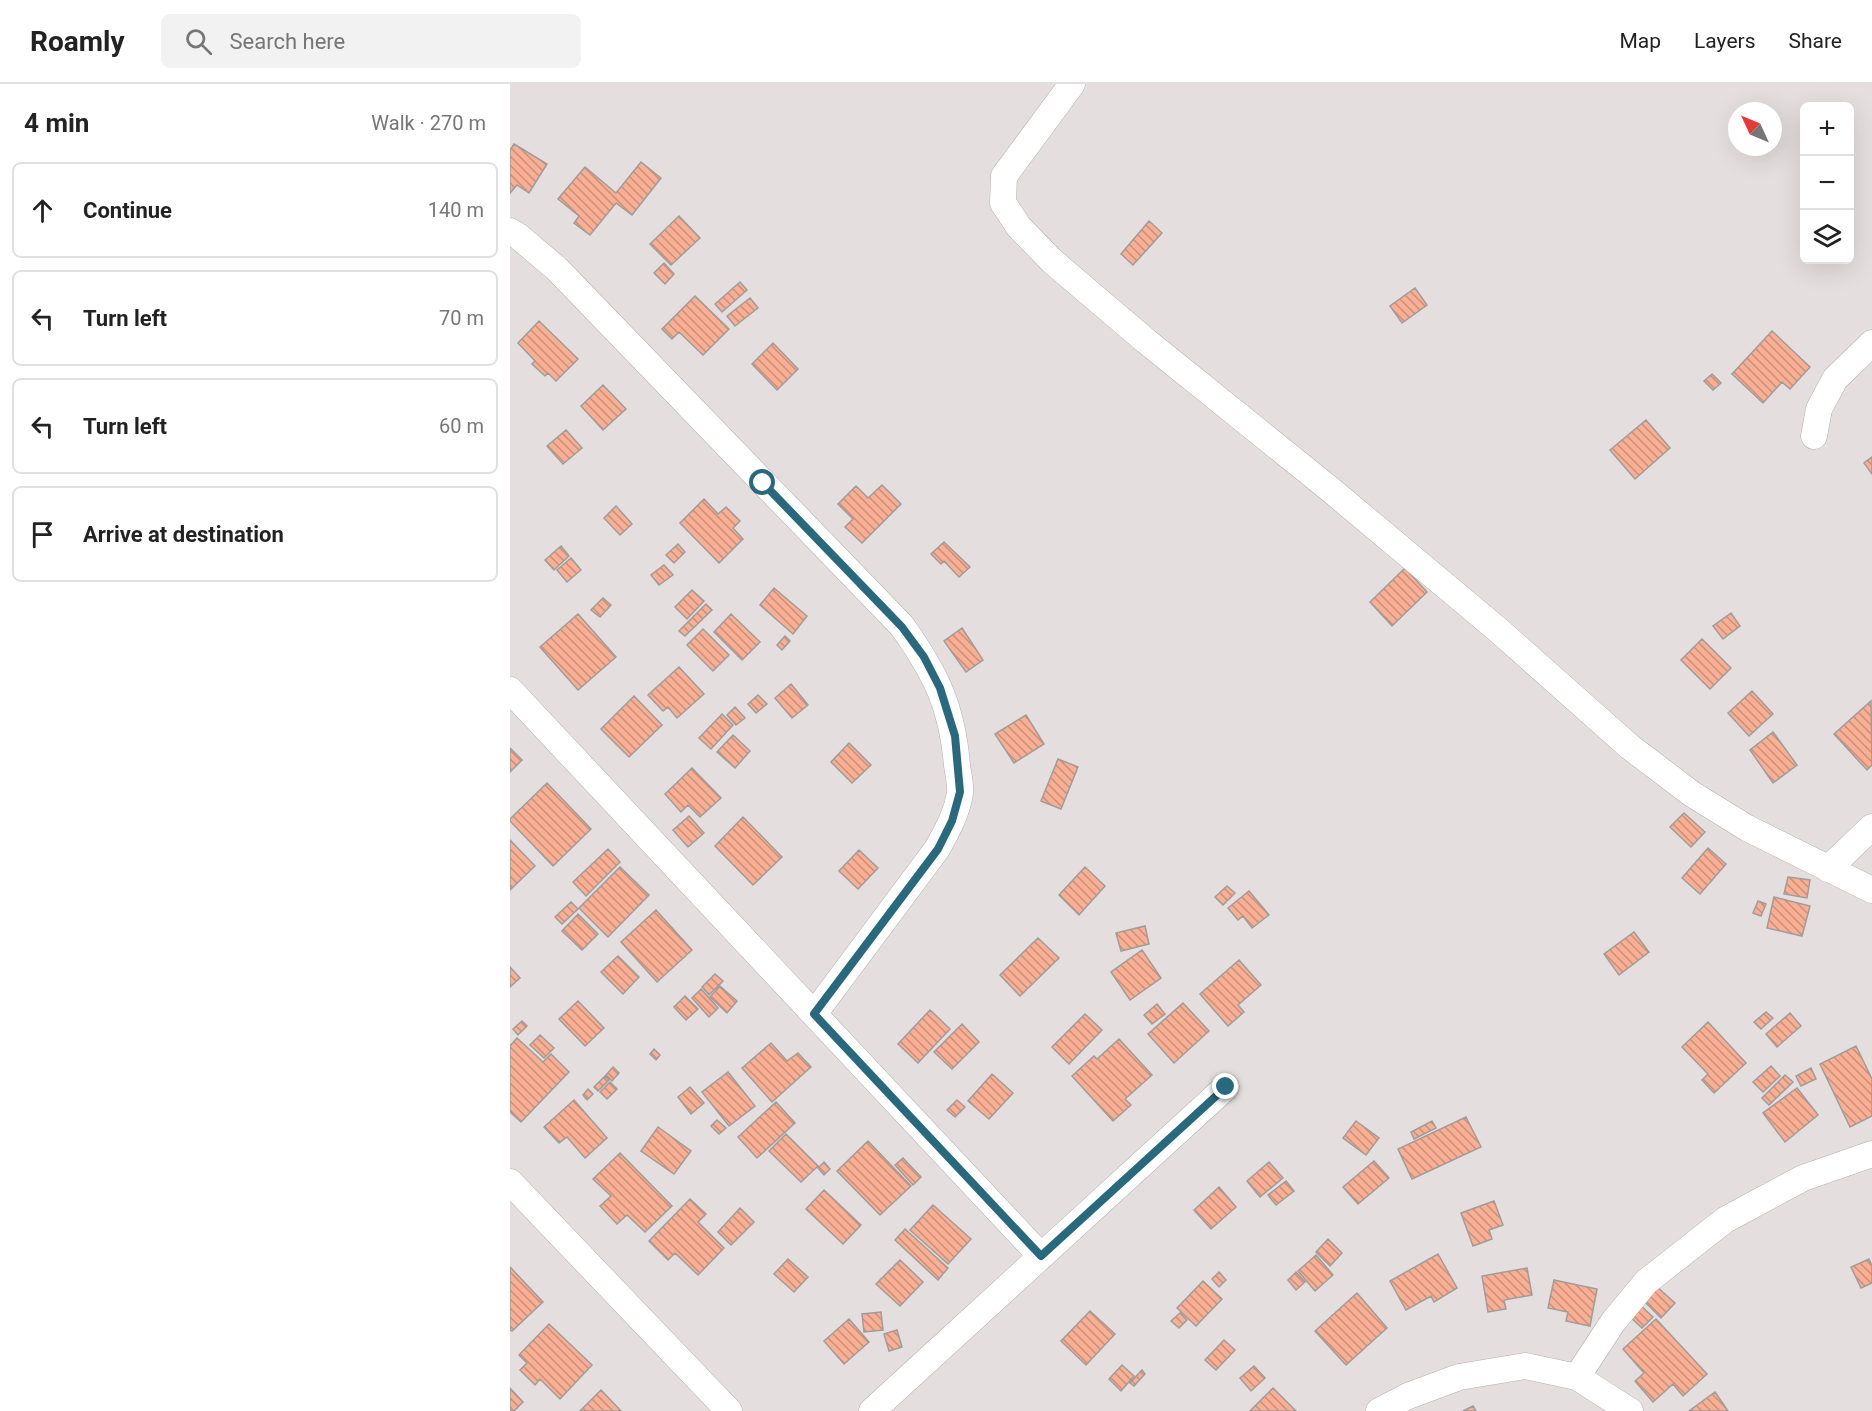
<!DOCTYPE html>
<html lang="en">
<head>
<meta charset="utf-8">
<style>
  body { margin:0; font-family:Roboto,sans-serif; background:#f2f2f2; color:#222 }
  .controls { position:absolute; right:18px; top:18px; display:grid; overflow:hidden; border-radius:9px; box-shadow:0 6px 24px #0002 }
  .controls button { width:54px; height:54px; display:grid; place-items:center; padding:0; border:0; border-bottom:2px solid #e0e0e0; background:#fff; color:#222; font:30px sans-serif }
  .compass { position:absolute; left:1218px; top:18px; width:54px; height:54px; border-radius:50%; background:#fff; box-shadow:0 6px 24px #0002; rotate:314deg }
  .stop { position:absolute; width:18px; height:18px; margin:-14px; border:4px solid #29697d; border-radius:50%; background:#fff }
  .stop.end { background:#29697d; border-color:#fff; box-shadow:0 2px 6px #0008 }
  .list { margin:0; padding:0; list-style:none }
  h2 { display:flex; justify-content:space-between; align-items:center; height:78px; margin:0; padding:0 24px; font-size:26px }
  h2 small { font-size:20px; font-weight:400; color:#767676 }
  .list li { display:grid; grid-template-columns:39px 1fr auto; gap:18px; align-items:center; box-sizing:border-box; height:96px; margin:0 12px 12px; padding:0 12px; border:2px solid #e0e0e0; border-radius:9px }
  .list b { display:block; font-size:22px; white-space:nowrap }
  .list em { font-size:20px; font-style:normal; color:#767676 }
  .icon { flex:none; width:33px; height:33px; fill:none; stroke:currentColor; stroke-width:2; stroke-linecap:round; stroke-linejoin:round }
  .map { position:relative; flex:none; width:1362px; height:1327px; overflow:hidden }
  header { display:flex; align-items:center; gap:36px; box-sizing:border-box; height:84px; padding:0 30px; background:#fff; border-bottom:2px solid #e0e0e0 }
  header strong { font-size:28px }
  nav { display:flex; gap:33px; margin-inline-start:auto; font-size:21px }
  .search { width:420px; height:54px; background:#f2f2f2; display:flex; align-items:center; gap:15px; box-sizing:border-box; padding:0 21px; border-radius:9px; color:#767676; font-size:22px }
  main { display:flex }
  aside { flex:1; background:#fff }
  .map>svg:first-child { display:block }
  .building { fill:url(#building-back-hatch); stroke:#a09c9b; stroke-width:1.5 }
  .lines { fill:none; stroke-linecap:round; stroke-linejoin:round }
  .minor-casing { stroke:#b4afae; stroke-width:27 }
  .minor { stroke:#fff; stroke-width:26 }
  .route { stroke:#29697d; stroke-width:8 }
</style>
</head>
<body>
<header>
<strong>Roamly</strong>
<div class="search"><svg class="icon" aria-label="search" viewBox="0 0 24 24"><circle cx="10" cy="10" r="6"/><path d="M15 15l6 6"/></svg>Search here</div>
<nav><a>Map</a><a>Layers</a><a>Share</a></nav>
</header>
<main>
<aside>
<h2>4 min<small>Walk · 270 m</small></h2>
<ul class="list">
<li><svg class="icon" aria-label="ahead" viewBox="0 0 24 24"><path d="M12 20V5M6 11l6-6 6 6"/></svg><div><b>Continue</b></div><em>140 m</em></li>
<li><svg class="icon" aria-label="left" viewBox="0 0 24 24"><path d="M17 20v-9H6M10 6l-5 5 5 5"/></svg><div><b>Turn left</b></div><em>70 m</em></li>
<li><svg class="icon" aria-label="left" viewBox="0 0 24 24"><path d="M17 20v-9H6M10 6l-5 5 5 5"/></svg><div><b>Turn left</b></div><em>60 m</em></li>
<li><svg class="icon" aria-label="arrive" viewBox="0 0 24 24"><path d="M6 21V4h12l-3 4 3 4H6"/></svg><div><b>Arrive at destination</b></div></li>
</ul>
</aside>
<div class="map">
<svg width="1362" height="1327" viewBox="0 0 1362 1327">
  <defs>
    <pattern id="building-back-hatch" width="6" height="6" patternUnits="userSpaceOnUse" patternTransform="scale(1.5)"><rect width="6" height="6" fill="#f8af93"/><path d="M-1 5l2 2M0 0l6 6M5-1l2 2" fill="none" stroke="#ca8f79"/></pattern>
  </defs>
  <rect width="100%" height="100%" fill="#e4dfde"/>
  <!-- building -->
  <path class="building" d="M4 60 37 80 19 109 7 101 0 109V66Z
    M131 78 151 94 122 131 106 119 80 151 64 139 69 132 48 115 75 83 106 109Z
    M169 132 190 154 161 181 140 160Z
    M639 137 652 149 623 181 611 170Z
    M154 179 164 190 155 200 144 189Z
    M230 198 237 206 212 228 205 220Z
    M905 204 917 221 892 239 880 222Z
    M185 212 219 245 193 271 169 248 162 255 152 245Z
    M240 214 248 224 225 242 217 232Z
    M29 237 68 275 46 297 38 289 35 292 22 280 25 277 8 259Z
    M1262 247 1300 283 1280 305 1272 298 1253 319 1222 290Z
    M263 259 288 285 267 306 242 280Z
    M1202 290 1211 299 1203 306 1194 297Z
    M93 301 116 325 93 346 71 322Z
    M1136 336 1160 364 1125 395 1100 366Z
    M56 346 72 364 53 380 37 362Z
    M1362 373V390L1354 379Z
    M372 401 391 420 352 459 335 443 343 435 328 420 346 402 358 414Z
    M194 415 208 430 216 423 230 437 223 444 233 455 209 479 170 439Z
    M106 422 122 440 110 451 94 434Z
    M434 458 460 483 449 493 434 477 431 480 421 470Z
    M168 460 175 468 164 479 156 471Z
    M51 462 59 472 44 486 35 476Z
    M61 474 71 486 57 498 47 486Z
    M154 481 163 491 149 501 141 491Z
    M895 484 917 508 882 542 860 518Z
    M264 504 297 532 283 550 250 521Z
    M182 506 194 517 177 535 165 523Z
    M93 514 101 521 90 533 81 526Z
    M196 520 202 526 175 552 169 547Z
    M1221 529 1230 542 1213 555 1203 542Z
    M68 530 106 573 68 606 30 563Z
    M221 530 250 558 232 576 204 548Z
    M452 544 473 576 456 588 434 557Z
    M193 545 219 571 203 587 177 561Z
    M275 552 280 557 272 566 267 561Z
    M1192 555 1221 584 1200 605 1171 576Z
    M169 583 194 610 167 634 158 623 153 627 138 611Z
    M281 600 298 621 282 634 265 614Z
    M1242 607 1263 630 1239 652 1218 629Z
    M248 611 257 620 246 629 238 620Z
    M124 612 152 641 119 673 91 645Z
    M1361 617 1362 681 1357 686 1324 650Z
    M225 623 235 634 226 641 217 631Z
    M212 630 223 641 201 665 189 654Z
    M516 631 534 660 504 679 485 650Z
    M1263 648 1287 681 1263 699 1240 666Z
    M223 651 240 667 225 684 207 668Z
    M339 659 361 681 342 699 321 678Z
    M0 664 12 676 0 688Z
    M548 675 568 683 551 725 531 717Z
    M182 684 211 714 190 733 178 721 171 728 155 710Z
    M37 699 81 745 43 782 0 737V735Z
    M1174 729 1195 748 1181 763 1160 743Z
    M179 732 194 749 178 763 163 746Z
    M233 733 272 773 243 801 205 762Z
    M0 756 25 782 0 806Z
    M1198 764 1216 780 1190 810 1172 794Z
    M98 765 110 778 76 812 63 798Z
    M349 766 368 784 348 805 329 787Z
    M110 783 139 811 98 853 69 824Z
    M575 783 595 802 569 831 549 811Z
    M1278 793 1300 796 1297 814 1274 810Z
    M717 802 725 809 713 821 705 813Z
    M739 807 759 831 742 844 733 832 728 836 718 824Z
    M1264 813 1300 822 1292 852 1257 844Z
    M1248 817 1256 820 1251 832 1243 829Z
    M61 818 68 825 52 840 45 833Z
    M146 826 182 866 147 898 111 858Z
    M68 830 88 850 72 866 52 847Z
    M635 842 639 860 611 867 606 849Z
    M1124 848 1139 868 1109 891 1094 870Z
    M528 854 549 874 510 912 490 891Z
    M632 866 651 894 620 916 601 888Z
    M108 872 129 893 113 910 91 888Z
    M729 876 751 901 728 921 734 928 718 942 690 910Z
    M0 883 10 894 0 903Z
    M205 890 213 897 199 911 192 903Z
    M210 902 227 917 217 929 200 913Z
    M191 905 208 924 199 933 182 914Z
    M175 912 188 925 176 936 164 923Z
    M68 917 94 944 75 962 49 935Z
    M673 919 699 947 664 979 638 950Z
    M647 920 655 930 642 940 634 931Z
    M420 926 440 945 408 979 388 960Z
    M1256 928 1263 934 1251 945 1244 938Z
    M1280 929 1291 942 1267 963 1256 950Z
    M575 930 592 946 559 980 542 963Z
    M12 937 17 942 8 951 3 945Z
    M1198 938 1236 979 1204 1009 1192 996 1198 990 1172 963Z
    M452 940 469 958 442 985 424 968Z
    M30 951 44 964 34 974 20 961Z
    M7 954 33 978 41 970 59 988 11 1038 0 1028V962Z
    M609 955 642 991 615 1015 621 1021 603 1037 562 992 584 972 587 975Z
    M261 959 277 977 288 969 301 983 262 1018 232 984Z
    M1346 962 1362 995V1032L1340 1043 1310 980Z
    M144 965 150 971 146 976 140 970Z
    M1261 982 1270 992 1253 1008 1243 998Z
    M103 983 109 989 102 997 96 991Z
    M1301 984 1306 995 1291 1002 1286 992Z
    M218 988 245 1022 219 1042 192 1008Z
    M482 990 503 1009 479 1035 458 1017Z
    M1275 991 1283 998 1259 1021 1252 1014Z
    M95 992 99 996 88 1007 84 1003Z
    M100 998 107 1005 97 1015 90 1008Z
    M180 1003 194 1019 181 1030 168 1013Z
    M1287 1004 1308 1031 1275 1058 1253 1029Z
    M78 1005 83 1010 77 1016 73 1011Z
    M64 1016 97 1054 75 1074 57 1053 49 1059 34 1043Z
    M447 1016 455 1023 445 1033 437 1026Z
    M266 1018 285 1039 247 1074 228 1053Z
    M956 1033 971 1063 902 1095 888 1065Z
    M207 1036 216 1044 209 1050 201 1042Z
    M846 1037 869 1054 856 1071 833 1054Z
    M922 1037 926 1044 904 1055 901 1048Z
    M148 1043 181 1067 164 1090 131 1067Z
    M276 1050 308 1082 291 1098 259 1067Z
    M358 1057 401 1102 370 1131 327 1087Z
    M110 1069 162 1122 135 1148 117 1131 107 1140 90 1122 101 1112 83 1095Z
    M393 1074 411 1093 403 1101 385 1081Z
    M864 1077 879 1094 848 1120 833 1103Z
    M314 1078 320 1085 314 1091 308 1084Z
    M759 1078 773 1094 750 1113 737 1097Z
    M776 1097 784 1107 766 1121 758 1111Z
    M709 1103 726 1123 701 1145 684 1126Z
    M314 1106 351 1141 333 1160 296 1125Z
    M180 1115 196 1130 188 1138 214 1164 188 1191 165 1169 158 1176 139 1157Z
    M984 1117 993 1141 979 1146 982 1155 963 1162 951 1129Z
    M423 1121 461 1155 438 1180 400 1146Z
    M230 1124 244 1138 221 1161 208 1148Z
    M395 1145 438 1184 428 1196 385 1156Z
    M818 1155 832 1169 820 1182 806 1168Z
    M928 1170 947 1204 924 1218 921 1212 896 1226 880 1197Z
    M806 1171 823 1191 805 1207 788 1187Z
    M278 1175 298 1193 284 1208 264 1190Z
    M1359 1175 1362 1182V1199L1351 1204 1341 1183Z
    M390 1176 413 1198 390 1222 366 1200Z
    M0 1183 33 1218 2 1247 0 1246Z
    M1017 1184 1022 1211 994 1216 996 1225 978 1228 972 1192Z
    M709 1188 716 1196 709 1203 702 1195Z
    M786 1188 795 1198 786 1206 778 1196Z
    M1044 1196 1087 1205 1080 1242 1056 1237 1058 1228 1038 1224Z
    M693 1197 712 1215 686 1242 667 1224Z
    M1145 1201 1165 1219 1151 1234 1132 1215Z
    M847 1209 877 1244 836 1281 805 1247Z
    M1129 1220 1143 1233 1132 1244 1118 1231Z
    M580 1227 605 1250 576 1281 551 1257Z
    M371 1228 373 1246 354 1248 352 1230Z
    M670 1229 677 1236 669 1244 661 1237Z
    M339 1235 359 1258 334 1280 314 1257Z
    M1146 1235 1197 1290 1173 1312 1163 1300 1143 1318 1125 1297 1134 1289 1113 1265Z
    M39 1240 82 1281 50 1315 30 1295 25 1301 10 1286 17 1279 9 1271Z
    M387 1246 392 1263 379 1267 374 1250Z
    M714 1256 725 1266 706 1286 695 1276Z
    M612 1281 624 1292 611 1307 599 1295Z
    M744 1282 755 1294 741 1307 730 1294Z
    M632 1286 635 1290 624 1302 620 1299Z
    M0 1304 13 1318 4 1327H0Z
    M763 1304 786 1327H740Z
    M91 1306 111 1327H70Z
    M1205 1308 1218 1327H1179Z
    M963 1322 966 1327H953Z"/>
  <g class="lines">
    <!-- minor casing -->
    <g class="minor-casing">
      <path id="minor" d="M562 0 494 92 493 119 509 143 542 177 636 257 821 406 987 545 1120 663 1182 710 1237 744 1362 806
        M0 147 8 152 47 185 392 542C426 590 442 622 447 681 448 690 451 700 450 709 447 729 437 747 427 765L304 930
        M1304 352 1309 325 1325 295 1362 259
        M0 606 531 1172
        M1318 785 1362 743
        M0 1098 219 1327
        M1067 1293 1103 1238 1136 1198 1215 1136 1293 1094 1362 1070
        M362 1327 716 1003
        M869 1327 898 1312 949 1293 1015 1282 1067 1293 1120 1327"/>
    </g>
    <!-- minor -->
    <use href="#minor" class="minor"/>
  </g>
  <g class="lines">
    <!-- route -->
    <path class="route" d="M253 399 392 543 414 573 430 604 445 652 450 708 442 737 428 765 304 930 531 1172 716 1003"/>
  </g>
</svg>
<div class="controls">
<button>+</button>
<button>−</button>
<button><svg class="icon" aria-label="layers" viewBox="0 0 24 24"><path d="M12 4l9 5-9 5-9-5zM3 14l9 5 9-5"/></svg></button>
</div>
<svg class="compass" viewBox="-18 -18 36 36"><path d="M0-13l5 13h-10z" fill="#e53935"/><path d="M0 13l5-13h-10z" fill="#767676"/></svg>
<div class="stop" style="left:253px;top:399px"></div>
<div class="stop end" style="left:716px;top:1003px"></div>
</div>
</main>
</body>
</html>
